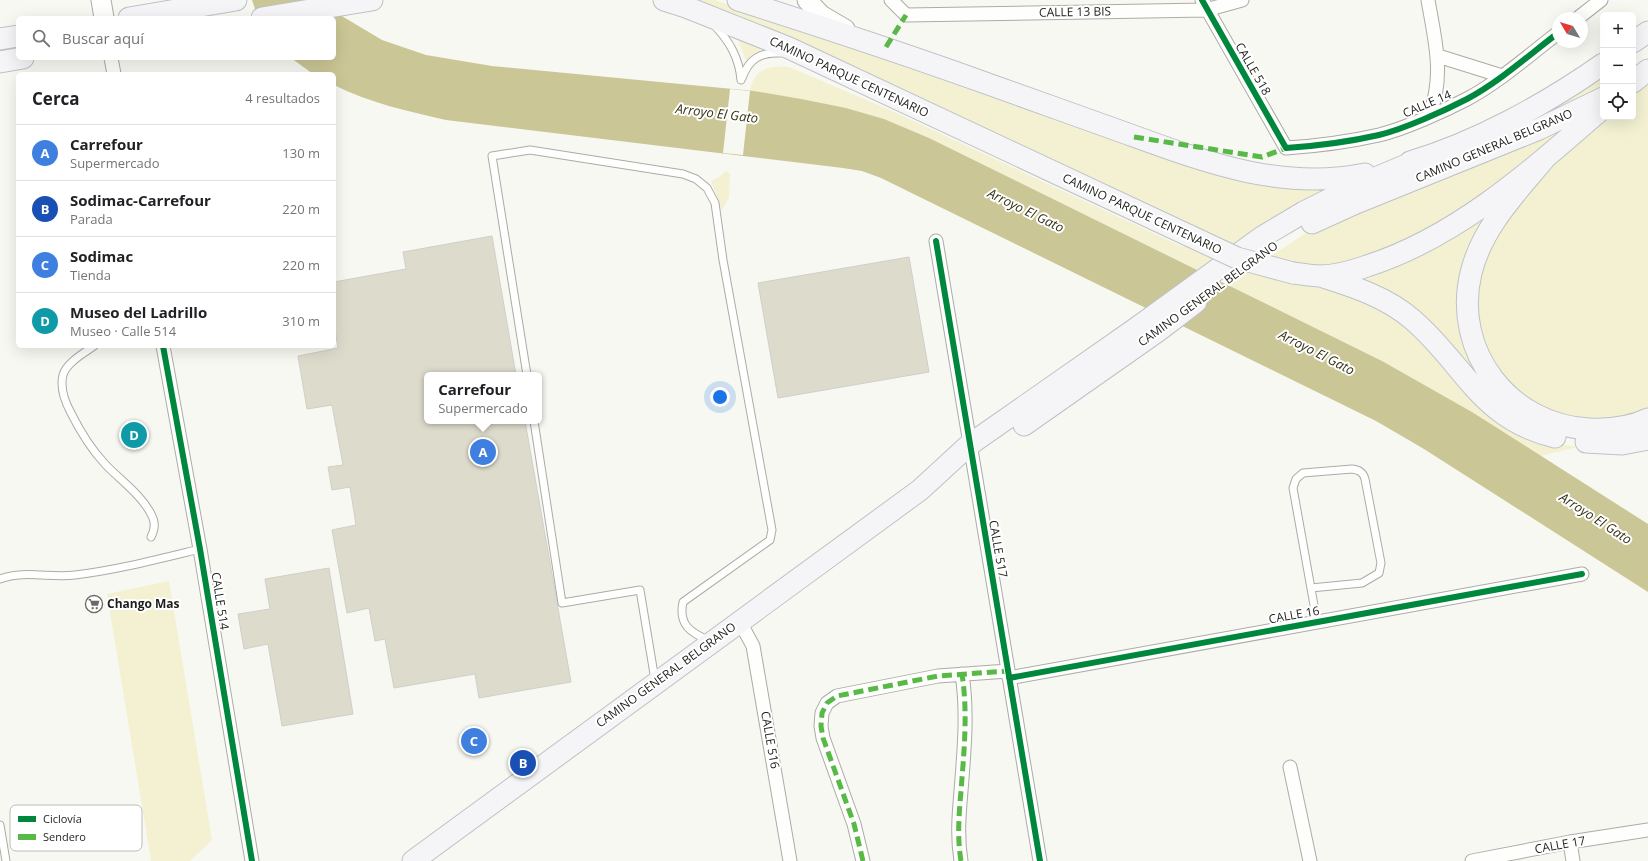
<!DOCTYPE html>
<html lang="es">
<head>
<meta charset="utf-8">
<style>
  body { margin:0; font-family:"Open Sans",sans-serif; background:#f2f2f2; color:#202124 }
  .controls { position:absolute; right:12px; top:12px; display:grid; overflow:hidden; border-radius:6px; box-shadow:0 4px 16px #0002 }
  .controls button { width:36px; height:36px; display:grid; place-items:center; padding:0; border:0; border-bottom:1px solid #e0e0e0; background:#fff; color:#202124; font:20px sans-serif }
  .compass { position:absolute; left:1552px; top:12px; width:36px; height:36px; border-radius:50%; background:#fff; box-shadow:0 4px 16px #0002; rotate:308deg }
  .you { position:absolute; left:720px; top:397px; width:14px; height:14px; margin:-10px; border:3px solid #fff; border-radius:50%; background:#1a73e8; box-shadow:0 0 0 6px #1a73e833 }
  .badge { display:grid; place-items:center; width:26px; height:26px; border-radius:50%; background:#6a6a66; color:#fff; font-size:13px; font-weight:700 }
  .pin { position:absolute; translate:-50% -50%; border:2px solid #fff; box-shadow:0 1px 4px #0006 }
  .popup { position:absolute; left:424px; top:372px; width:118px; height:52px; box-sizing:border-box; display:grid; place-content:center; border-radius:6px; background:#fff; filter:drop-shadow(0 1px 3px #0005); font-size:13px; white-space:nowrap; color:#757577 }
  .popup b { font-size:15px; color:#202124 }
  .popup::after { content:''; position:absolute; left:50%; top:100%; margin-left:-8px; border:8px solid transparent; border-top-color:#fff }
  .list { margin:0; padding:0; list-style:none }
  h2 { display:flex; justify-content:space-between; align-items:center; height:52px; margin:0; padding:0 16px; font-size:17px }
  h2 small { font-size:13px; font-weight:400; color:#757577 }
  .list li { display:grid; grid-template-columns:26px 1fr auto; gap:12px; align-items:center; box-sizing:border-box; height:56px; padding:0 16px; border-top:1px solid #e0e0e0 }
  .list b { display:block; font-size:15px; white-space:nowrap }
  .list p { margin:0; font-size:13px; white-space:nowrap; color:#757577 }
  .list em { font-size:13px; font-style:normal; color:#757577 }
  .icon { flex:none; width:22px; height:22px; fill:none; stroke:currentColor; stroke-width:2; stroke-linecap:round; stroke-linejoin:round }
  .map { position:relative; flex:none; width:1648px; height:861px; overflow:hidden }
  .search { position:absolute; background:#fff; box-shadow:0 4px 16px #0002; left:16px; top:16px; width:320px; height:44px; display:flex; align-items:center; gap:10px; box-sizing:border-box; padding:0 14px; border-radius:6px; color:#757577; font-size:15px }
  .panel { position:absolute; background:#fff; box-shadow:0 4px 16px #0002; left:16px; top:72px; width:320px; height:276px; border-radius:6px }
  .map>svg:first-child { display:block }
  .green { fill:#f3f1d2 }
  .water { fill:#cac695 }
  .pier { fill:#f8f8f2 }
  .building { fill:#dddccc; stroke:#cfcfcb }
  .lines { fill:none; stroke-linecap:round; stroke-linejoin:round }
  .lane-casing { stroke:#acaba7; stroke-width:9 }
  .street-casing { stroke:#acaba7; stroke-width:15 }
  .secondary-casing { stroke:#acaba7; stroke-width:21 }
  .primary-casing { stroke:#bfc2c5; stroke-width:23 }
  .lane { stroke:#fefefd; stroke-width:7 }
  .street { stroke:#fefefd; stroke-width:13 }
  .secondary { stroke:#fefefd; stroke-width:19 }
  .primary { stroke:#f5f5f8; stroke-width:21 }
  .primary-bridge-casing { stroke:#bfc2c5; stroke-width:23; stroke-linecap:butt }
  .primary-bridge { stroke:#f5f5f8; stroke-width:21 }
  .quiet { stroke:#58b947; stroke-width:5; stroke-dasharray:10 5; stroke-linecap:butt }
  .cycleway-casing { stroke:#fff; stroke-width:8 }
  .cycleway { stroke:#00873e; stroke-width:6 }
  .labels { text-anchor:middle; stroke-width:4; stroke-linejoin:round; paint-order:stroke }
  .street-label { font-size:12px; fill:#1e1e1a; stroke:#fff }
  .poi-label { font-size:12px; font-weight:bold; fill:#1e1e1a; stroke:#fff; text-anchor:start }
  .water-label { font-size:13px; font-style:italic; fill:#343213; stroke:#fff }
  .key { fill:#fff; stroke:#bcbcba; stroke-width:1 }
  .key-label { font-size:11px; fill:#1e1e1a }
</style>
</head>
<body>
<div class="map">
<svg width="1648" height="861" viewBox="0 0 1648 861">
  <rect width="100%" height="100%" fill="#f8f8f2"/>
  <!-- green -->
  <path class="green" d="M693 0H715L1198 170C1241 181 1282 186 1326 189L1202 272 929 138 884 119 846 108 750 91C753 69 770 65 789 67L890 110 1183 247 1195 227 820 54Z
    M737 37 762 48 751 55 746 61Z
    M1603 78V85L1549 117 1519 132 1314 216 1275 238 1217 280 1214 278 1273 236 1312 214 1487 142 1546 112Z
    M1648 80V408L1611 422 1557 419 1525 400 1495 370 1476 330 1473 285 1490 227 1543 168 1603 117H1633V89Z
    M1573 120 1484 194 1420 236 1340 265H1320L1295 262 1291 283C1298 285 1307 285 1315 287 1342 293 1367 303 1390 316L1551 443 1578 447 1540 456 1472 412 1382 361 1227 285 1306 233 1344 214Z
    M726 171 730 174 729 198 722 210 711 181 719 177Z
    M1506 195 1461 310 1525 420 1357 279C1419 266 1459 234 1506 195Z
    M169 581 212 840 190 861H151L107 594Z"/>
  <!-- water -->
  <path class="water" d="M252 0H315L382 40 426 55 492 66 754 91 801 99 846 108 884 119 929 138 1382 361 1472 412 1648 524V592L1424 449 1376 421 881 178 862 171 843 168 446 120C408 111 369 103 334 85V74H313L291 58H334V18H258Z"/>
  <!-- pier -->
  <path class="pier" d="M730 89 750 91 743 155 723 153Z"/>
  <!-- building -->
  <path class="building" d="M492 236 516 375H427V421H525L571 682 479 698 475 674 394 688 385 639 375 641 369 608 347 613 332 530 356 525 350 487 332 490 328 467 343 465 332 405 307 409 298 356 338 348 334 323V282L406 269 403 252Z
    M909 257 929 372 778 398 758 283Z
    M329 568 353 714 282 726 268 644 244 649 238 614 270 609 265 579Z"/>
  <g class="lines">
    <!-- lane casing -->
    <g class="lane-casing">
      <path id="lane" d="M715 26C730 42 739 58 741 80
        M742 78C749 59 760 52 780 53
        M94 346C84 353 66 363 63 375 60 387 65 402 71 413 80 431 91 449 105 464 120 480 143 496 152 516 156 523 154 531 151 537
        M527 375 492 156 530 150 683 174 696 179 707 188 715 203 723 260 772 530 770 540 683 602C678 625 691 633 710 641
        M534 421 562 603 640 590 655 680
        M0 579C24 570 50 578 75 575 117 570 159 559 200 549
        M1311 588 1362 583 1379 573 1381 563 1365 479C1363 472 1359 470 1352 469L1303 473 1296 479 1293 488 1317 622
        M0 825 6 861"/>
    </g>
    <!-- street casing -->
    <g class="street-casing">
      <path id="street" d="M891 0 906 15 1206 10 1242 0
        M1202 0 1286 148C1317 146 1348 142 1379 135 1404 129 1444 111 1467 99 1499 82 1529 55 1558 33
        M1428 0C1435 41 1445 76 1429 116
        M1578 18 1601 0
        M1438 56 1502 76
        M111 58 114 74
        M936 241 1040 861
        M163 346 200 549 252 861
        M740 622 753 646 790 861
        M1009 678 1582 574
        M1290 767 1310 861
        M1570 842 1573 861
        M863 861 854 824 823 738 821 726 822 713 827 703 837 696 938 676 1008 671
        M961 861C957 837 959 814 961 791 964 752 968 713 962 674
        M1472 861 1570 842 1648 830"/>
    </g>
    <!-- secondary casing -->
    <g class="secondary-casing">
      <path id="secondary" d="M101 0 104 18
        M807 0 821 15 845 29"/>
    </g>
    <!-- primary casing -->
    <g class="primary-casing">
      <path id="primary" d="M664 0 686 7 789 48 1190 236
        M738 0C823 27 908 55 991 85 1037 101 1082 118 1128 134 1205 162 1282 191 1365 174
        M129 18 236 0
        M262 18 372 0
        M0 39 18 36
        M1633 42 1648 32
        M0 62 23 58
        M1633 82 1648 70
        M1546 157C1517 192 1482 227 1471 273 1452 352 1510 425 1589 429 1610 430 1629 428 1648 419
        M1410 162C1477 142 1546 104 1603 64
        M1312 223 1356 203 1539 129 1603 98
        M1293 273C1301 274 1311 276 1320 276 1335 276 1353 271 1367 266 1458 237 1533 169 1603 108
        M1320 276C1352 286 1387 297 1413 320 1465 365 1480 419 1555 437
        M1024 425 1158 331 1196 302
        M1586 442 1622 444 1648 439
        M413 861 920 490 969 445 1135 329 1262 237 1304 212 1354 187 1423 158"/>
    </g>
    <!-- lane -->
    <use href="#lane" class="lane"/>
    <!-- street -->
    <use href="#street" class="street"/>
    <!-- secondary -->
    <use href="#secondary" class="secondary"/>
    <!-- primary -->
    <use href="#primary" class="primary"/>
    <!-- primary-bridge casing -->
    <g class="primary-bridge-casing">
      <path id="primary-bridge" d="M1190 236 1237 258 1293 273"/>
    </g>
    <!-- primary-bridge -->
    <use href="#primary-bridge" class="primary-bridge"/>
    <!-- quiet -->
    <path class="quiet" d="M886 47 906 15
      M1134 137 1262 157 1286 148
      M863 861 854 824 823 738 821 726 822 713 827 703 837 696 938 676 1008 671
      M961 861C957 837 959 814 961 791 964 752 968 713 962 674"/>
    <!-- cycleway casing -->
    <g class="cycleway-casing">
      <path id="cycleway" d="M1202 0 1286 148C1317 146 1348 142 1379 135 1404 129 1444 111 1467 99 1499 82 1529 55 1558 33
        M936 241 1040 861
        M163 346 200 549 252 861
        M1009 678 1582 574"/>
    </g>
    <!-- cycleway -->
    <use href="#cycleway" class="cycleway"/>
  </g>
  <!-- icons -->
  <defs>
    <g id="supermarket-ring" transform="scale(0.9)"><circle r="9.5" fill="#fff" stroke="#6a6a66" stroke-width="1.5"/><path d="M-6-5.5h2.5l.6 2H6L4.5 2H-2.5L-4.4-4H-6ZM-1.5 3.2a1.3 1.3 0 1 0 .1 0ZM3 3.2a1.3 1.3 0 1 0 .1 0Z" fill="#6a6a66"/></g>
  </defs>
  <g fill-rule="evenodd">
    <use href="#supermarket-ring" x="94" y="604"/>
  </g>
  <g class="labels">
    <!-- street labels -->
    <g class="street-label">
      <text transform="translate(1075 12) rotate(-1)" y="4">CALLE 13 BIS</text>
      <text transform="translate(1253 69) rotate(60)" y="4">CALLE 518</text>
      <text transform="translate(849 77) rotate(25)" y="4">CAMINO PARQUE CENTENARIO</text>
      <text transform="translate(1427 104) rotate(-23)" y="4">CALLE 14</text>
      <text transform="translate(1494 146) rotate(-23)" y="4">CAMINO GENERAL BELGRANO</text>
      <text transform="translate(1142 214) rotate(25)" y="4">CAMINO PARQUE CENTENARIO</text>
      <text transform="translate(1208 294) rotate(-36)" y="4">CAMINO GENERAL BELGRANO</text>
      <text transform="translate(998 549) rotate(80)" y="4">CALLE 517</text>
      <text transform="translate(220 601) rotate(81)" y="4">CALLE 514</text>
      <text transform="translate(1294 615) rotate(-10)" y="4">CALLE 16</text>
      <text transform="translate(666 675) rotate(-36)" y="4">CAMINO GENERAL BELGRANO</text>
      <text transform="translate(770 740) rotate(80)" y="4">CALLE 516</text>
      <text transform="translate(1560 845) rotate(-10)" y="4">CALLE 17</text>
    </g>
    <!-- poi labels -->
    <g class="poi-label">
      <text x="107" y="608">Chango Mas</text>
    </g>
    <!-- water labels -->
    <g class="water-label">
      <text transform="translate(717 113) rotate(7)" y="5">Arroyo El Gato</text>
      <text transform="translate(1026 210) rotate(26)" y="5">Arroyo El Gato</text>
      <text transform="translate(1317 352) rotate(27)" y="5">Arroyo El Gato</text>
      <text transform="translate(1596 518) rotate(33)" y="5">Arroyo El Gato</text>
    </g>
  </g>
  <!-- legend -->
  <rect x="10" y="805" width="132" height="46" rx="6" class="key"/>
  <rect x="18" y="816" width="18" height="6" fill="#00873e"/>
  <rect x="18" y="834" width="18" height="6" fill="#58b947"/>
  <g class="key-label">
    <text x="43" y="823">Ciclovía</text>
    <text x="43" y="841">Sendero</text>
  </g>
</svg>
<div class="controls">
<button>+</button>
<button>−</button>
<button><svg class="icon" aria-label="locate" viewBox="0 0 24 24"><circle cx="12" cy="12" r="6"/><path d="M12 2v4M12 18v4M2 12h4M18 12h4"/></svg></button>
</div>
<svg class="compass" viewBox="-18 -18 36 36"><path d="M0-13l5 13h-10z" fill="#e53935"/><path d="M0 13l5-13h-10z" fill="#757577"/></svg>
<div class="you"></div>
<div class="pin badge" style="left:483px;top:452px;background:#3f7fe0">A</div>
<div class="popup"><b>Carrefour</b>Supermercado</div>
<div class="pin badge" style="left:523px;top:763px;background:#1a4fb4">B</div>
<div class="pin badge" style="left:474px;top:741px;background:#3f7fe0">C</div>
<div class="pin badge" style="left:134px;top:435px;background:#0f9aa8">D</div>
<div class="search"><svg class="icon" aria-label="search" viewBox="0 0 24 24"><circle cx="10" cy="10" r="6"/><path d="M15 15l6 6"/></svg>Buscar aquí</div>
<section class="panel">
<h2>Cerca<small>4 resultados</small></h2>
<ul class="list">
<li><span class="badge" style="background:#3f7fe0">A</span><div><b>Carrefour</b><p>Supermercado</p></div><em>130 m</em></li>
<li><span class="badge" style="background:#1a4fb4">B</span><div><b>Sodimac-Carrefour</b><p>Parada</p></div><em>220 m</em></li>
<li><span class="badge" style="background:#3f7fe0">C</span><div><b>Sodimac</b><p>Tienda</p></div><em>220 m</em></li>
<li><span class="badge" style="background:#0f9aa8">D</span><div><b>Museo del Ladrillo</b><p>Museo · Calle 514</p></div><em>310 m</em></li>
</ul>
</section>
</div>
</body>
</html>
